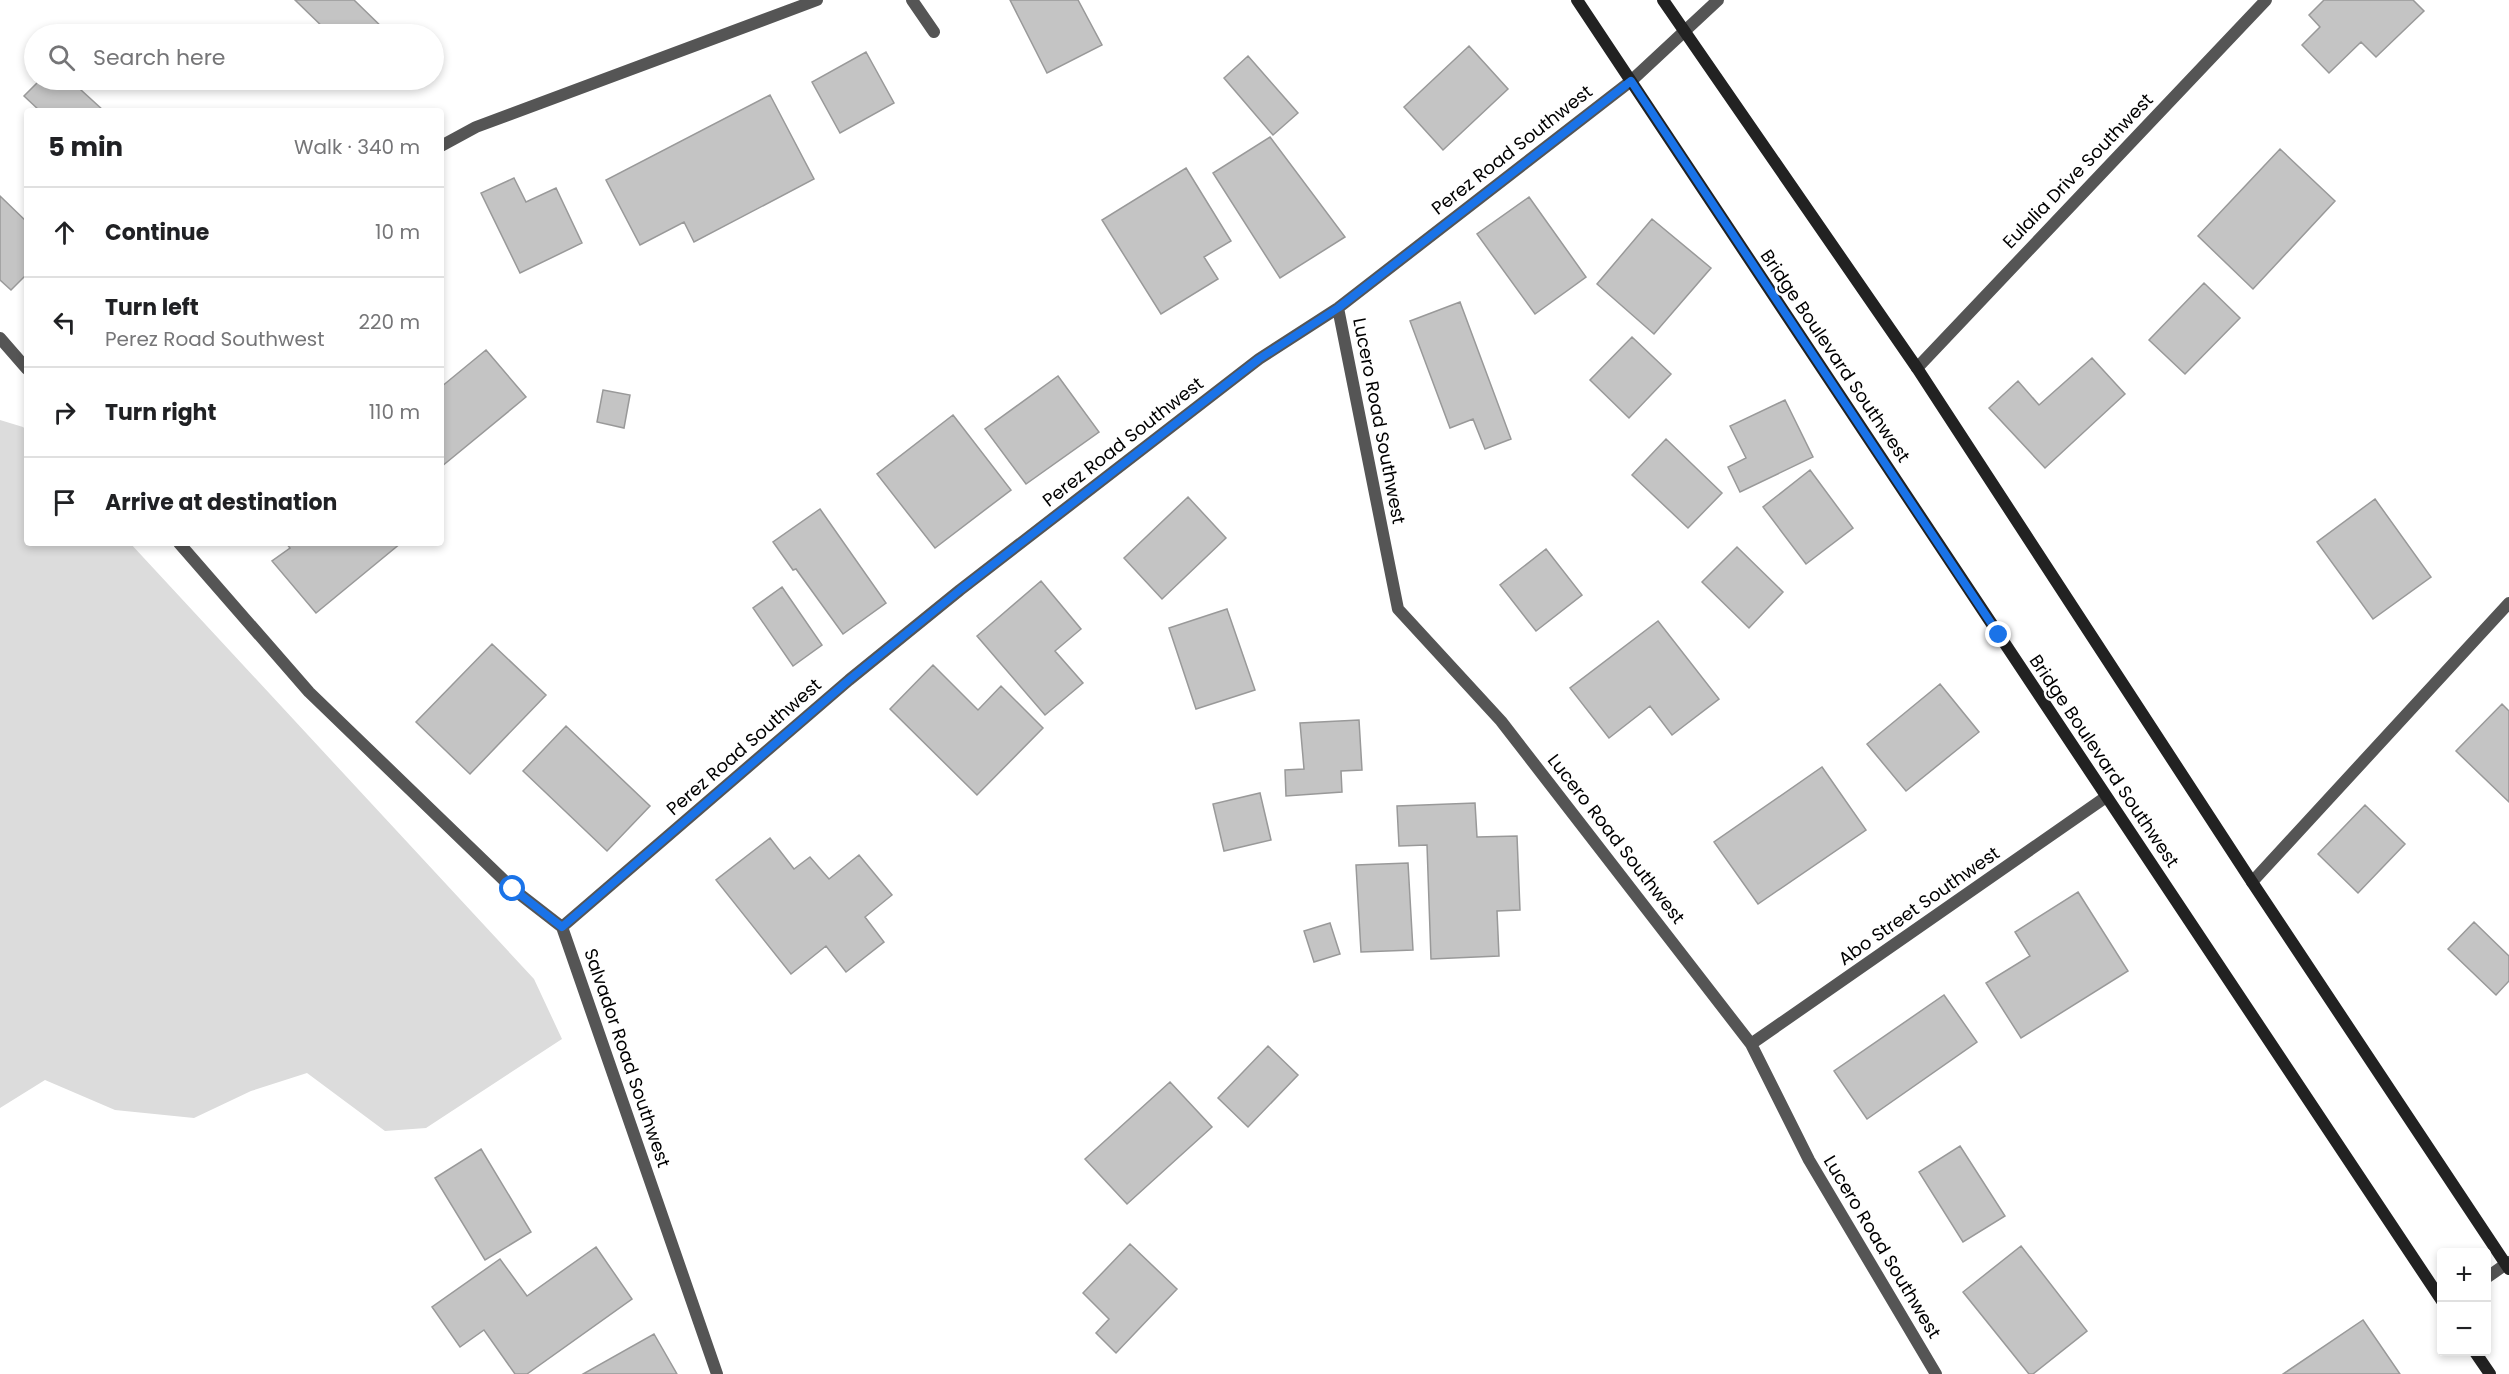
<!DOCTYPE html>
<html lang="en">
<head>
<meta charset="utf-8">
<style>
  body { margin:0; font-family:Poppins,sans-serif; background:#f6f6f6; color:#202124 }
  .controls { position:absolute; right:18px; bottom:18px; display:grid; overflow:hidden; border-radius:6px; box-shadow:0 3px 9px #0003 }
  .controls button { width:54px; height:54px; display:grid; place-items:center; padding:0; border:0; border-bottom:2px solid #e0e0e0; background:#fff; color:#202124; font:30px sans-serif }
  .stop { position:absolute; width:18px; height:18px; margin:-14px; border:4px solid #1a73e8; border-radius:50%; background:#fff }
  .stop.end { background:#1a73e8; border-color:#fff; box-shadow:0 2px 6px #0008 }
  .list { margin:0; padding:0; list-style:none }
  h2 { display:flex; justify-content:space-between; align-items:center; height:78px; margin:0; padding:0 24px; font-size:26px }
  h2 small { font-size:20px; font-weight:400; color:#757577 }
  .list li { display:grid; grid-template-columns:39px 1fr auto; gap:18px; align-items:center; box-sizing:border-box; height:90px; padding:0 24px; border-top:2px solid #e0e0e0 }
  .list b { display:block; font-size:22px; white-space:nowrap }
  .list p { margin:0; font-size:20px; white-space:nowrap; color:#757577 }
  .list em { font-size:20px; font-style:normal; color:#757577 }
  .icon { flex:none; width:33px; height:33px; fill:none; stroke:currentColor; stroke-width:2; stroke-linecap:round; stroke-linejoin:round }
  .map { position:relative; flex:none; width:2509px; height:1374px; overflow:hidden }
  .search { position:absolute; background:#fff; box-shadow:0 3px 9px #0003; left:24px; top:24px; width:420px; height:66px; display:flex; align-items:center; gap:15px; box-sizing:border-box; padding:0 21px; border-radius:33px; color:#757577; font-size:22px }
  .panel { position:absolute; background:#fff; box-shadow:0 3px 9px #0003; left:24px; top:108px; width:420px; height:438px; border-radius:6px }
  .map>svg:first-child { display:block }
  .green { fill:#dcdcdc }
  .building { fill:#c4c4c4; stroke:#999; stroke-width:1.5 }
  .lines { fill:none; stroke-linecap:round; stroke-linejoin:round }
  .service { stroke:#555; stroke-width:12 }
  .minor { stroke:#555; stroke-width:12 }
  .tertiary { stroke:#555; stroke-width:12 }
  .secondary { stroke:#222; stroke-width:12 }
  .route { stroke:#1a73e8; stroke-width:8 }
  .labels { text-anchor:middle; stroke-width:5; stroke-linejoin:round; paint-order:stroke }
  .street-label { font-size:18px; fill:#000; stroke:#fff }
</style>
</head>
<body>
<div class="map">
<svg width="2509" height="1374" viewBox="0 0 2509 1374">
  <rect width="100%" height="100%" fill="#fff"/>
  <!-- green -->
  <path class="green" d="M0 420 23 427 27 431V543H130L534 979 562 1039 426 1128 385 1131 307 1073 251 1091 194 1118 115 1110 45 1080 0 1108Z"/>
  <!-- building -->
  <path class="building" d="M295 0H354L389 34H330Z
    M1010 0H1078L1102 45 1047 73Z
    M2324 0H2413L2424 11 2376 57 2361 42 2329 73 2302 45 2320 27 2309 15Z
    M1469 46 1508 89 1443 150 1404 107Z
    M866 52 894 103 840 133 812 82Z
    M1248 56 1298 113 1273 135 1224 78Z
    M40 80H70L104 111H40L24 96Z
    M770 95 814 179 694 242 684 222 640 245 606 180Z
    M1270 137 1345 237 1280 278 1213 173Z
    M2280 149 2335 201 2253 289 2198 236Z
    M1186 168 1231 241 1204 257 1218 279 1161 314 1102 220Z
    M514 178 526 202 556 188 582 243 520 273 481 193Z
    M0 196 27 222V274L11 290 0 280Z
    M1529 197 1586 277 1535 314 1477 234Z
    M1652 219 1711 268 1654 334 1597 284Z
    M2204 283 2240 318 2185 374 2149 340Z
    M1460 302 1511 439 1485 449 1473 419 1450 428 1410 321Z
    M1632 337 1671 374 1629 418 1590 380Z
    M486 350 526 397 441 467V387Z
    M2092 358 2125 394 2045 468 1989 408 2018 381 2039 405Z
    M1058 376 1099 432 1026 484 985 429Z
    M603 390 630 395 624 428 597 422Z
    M1785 400 1813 457 1740 492 1728 467 1746 458 1730 426Z
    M953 415 1011 490 935 548 877 474Z
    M1666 439 1722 493 1688 528 1632 475Z
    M1810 470 1853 528 1806 564 1763 507Z
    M1188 497 1226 538 1162 599 1124 558Z
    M2375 499 2431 577 2373 619 2317 542Z
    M820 509 886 603 843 634 796 569 793 570 773 542Z
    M286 543H401L316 613 272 561 290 548Z
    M1737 547 1783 592 1749 628 1702 582Z
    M1546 549 1582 595 1536 631 1500 585Z
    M1041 581 1081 629 1055 651 1083 683 1045 715 977 636Z
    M782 587 822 645 793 666 753 608Z
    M1227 609 1255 690 1196 709 1169 628Z
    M1658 621 1719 699 1672 735 1650 706 1609 738 1570 688Z
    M492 644 546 695 470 774 416 722Z
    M933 665 978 710 1001 686 1043 728 977 795 890 709Z
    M1940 684 1979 732 1906 791 1867 744Z
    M2502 704 2509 711V802L2456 751Z
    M1359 720 1362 770 1341 771 1342 792 1286 796 1285 770 1304 769 1300 723Z
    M566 726 650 806 607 851 523 771Z
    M1822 767 1866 830 1758 904 1714 842Z
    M1260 793 1271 840 1224 851 1213 804Z
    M1475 803 1477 837 1517 836 1520 910 1497 911 1499 956 1431 959 1427 845 1399 846 1397 806Z
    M2365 805 2405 844 2358 893 2318 854Z
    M770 838 794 869 810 857 829 879 859 855 892 895 865 917 884 942 846 972 826 946 791 974 716 880Z
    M1408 863 1413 950 1361 952 1356 865Z
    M2078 892 2128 971 2021 1038 1986 983 2030 956 2015 932Z
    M2474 922 2509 956V981L2496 995 2448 949Z
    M1330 923 1340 954 1314 962 1304 931Z
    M1944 995 1977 1042 1867 1119 1834 1071Z
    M1268 1046 1298 1075 1248 1127 1218 1098Z
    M1170 1082 1212 1127 1127 1204 1085 1159Z
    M1960 1146 2005 1216 1963 1242 1919 1172Z
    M481 1149 531 1232 485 1260 435 1178Z
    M1130 1244 1177 1289 1116 1353 1096 1333 1109 1319 1083 1293Z
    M2021 1246 2087 1331 2033 1374H2029L1963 1292Z
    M596 1247 632 1299 527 1374H515L484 1330 460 1347 432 1307 500 1259 527 1296Z
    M2363 1320 2400 1374H2283Z
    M654 1334 677 1374H583Z"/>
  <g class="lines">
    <!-- service -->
    <path class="service" d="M912 0 934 32
      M441 146 476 127 817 0
      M2252 882 2509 603"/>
    <!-- minor -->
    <path class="minor" d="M1338 308 1398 609 1501 721 1751 1044 1809 1160 1936 1374
      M0 338 27 369
      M1917 368 2266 0
      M179 543 309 692 513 889 562 927 717 1374
      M562 927 849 680 960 590 1259 359 1338 308 1631 81 1718 0
      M1751 1044 2106 797"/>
    <!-- tertiary -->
    <path class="tertiary" d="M2486 1278 2509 1262"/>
    <!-- secondary -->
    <path class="secondary" d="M1577 0 2442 1301
      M1663 0 1917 368 2252 882 2509 1269
      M2475 1352 2490 1374"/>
  </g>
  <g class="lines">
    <!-- route -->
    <path class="route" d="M513 889 562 927 849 680 960 590 1259 359 1338 308 1631 81 1999 635"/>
  </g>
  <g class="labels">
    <!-- street labels -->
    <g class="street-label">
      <text transform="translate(1512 150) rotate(-38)" y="6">Perez Road Southwest</text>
      <text transform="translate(2078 171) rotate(-46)" y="6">Eulalia Drive Southwest</text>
      <text transform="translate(1835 356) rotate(56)" y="6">Bridge Boulevard Southwest</text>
      <text transform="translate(1379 421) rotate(79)" y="6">Lucero Road Southwest</text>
      <text transform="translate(1123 442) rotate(-38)" y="6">Perez Road Southwest</text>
      <text transform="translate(744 747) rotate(-41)" y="6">Perez Road Southwest</text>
      <text transform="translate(2104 761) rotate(56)" y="6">Bridge Boulevard Southwest</text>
      <text transform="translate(1616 839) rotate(52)" y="6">Lucero Road Southwest</text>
      <text transform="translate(1919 906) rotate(-35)" y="6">Abo Street Southwest</text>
      <text transform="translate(627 1058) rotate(71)" y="6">Salvador Road Southwest</text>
      <text transform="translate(1882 1247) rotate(59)" y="6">Lucero Road Southwest</text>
    </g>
  </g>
</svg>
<div class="controls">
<button>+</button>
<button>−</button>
</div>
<div class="stop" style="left:513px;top:889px"></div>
<div class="stop end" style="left:1999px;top:635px"></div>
<div class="search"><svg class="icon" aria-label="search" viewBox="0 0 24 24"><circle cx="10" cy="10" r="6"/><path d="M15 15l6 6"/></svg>Search here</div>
<section class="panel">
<h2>5 min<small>Walk · 340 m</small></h2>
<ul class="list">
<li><svg class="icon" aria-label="ahead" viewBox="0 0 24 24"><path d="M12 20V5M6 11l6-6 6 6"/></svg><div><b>Continue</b></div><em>10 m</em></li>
<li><svg class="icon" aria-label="left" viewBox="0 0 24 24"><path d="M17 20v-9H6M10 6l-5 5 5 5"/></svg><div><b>Turn left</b><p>Perez Road Southwest</p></div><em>220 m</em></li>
<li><svg class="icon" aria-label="right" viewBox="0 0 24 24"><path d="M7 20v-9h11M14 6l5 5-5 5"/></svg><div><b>Turn right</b></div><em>110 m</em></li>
<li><svg class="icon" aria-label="arrive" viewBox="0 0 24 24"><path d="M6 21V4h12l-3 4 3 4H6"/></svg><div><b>Arrive at destination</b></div></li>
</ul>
</section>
</div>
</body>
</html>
